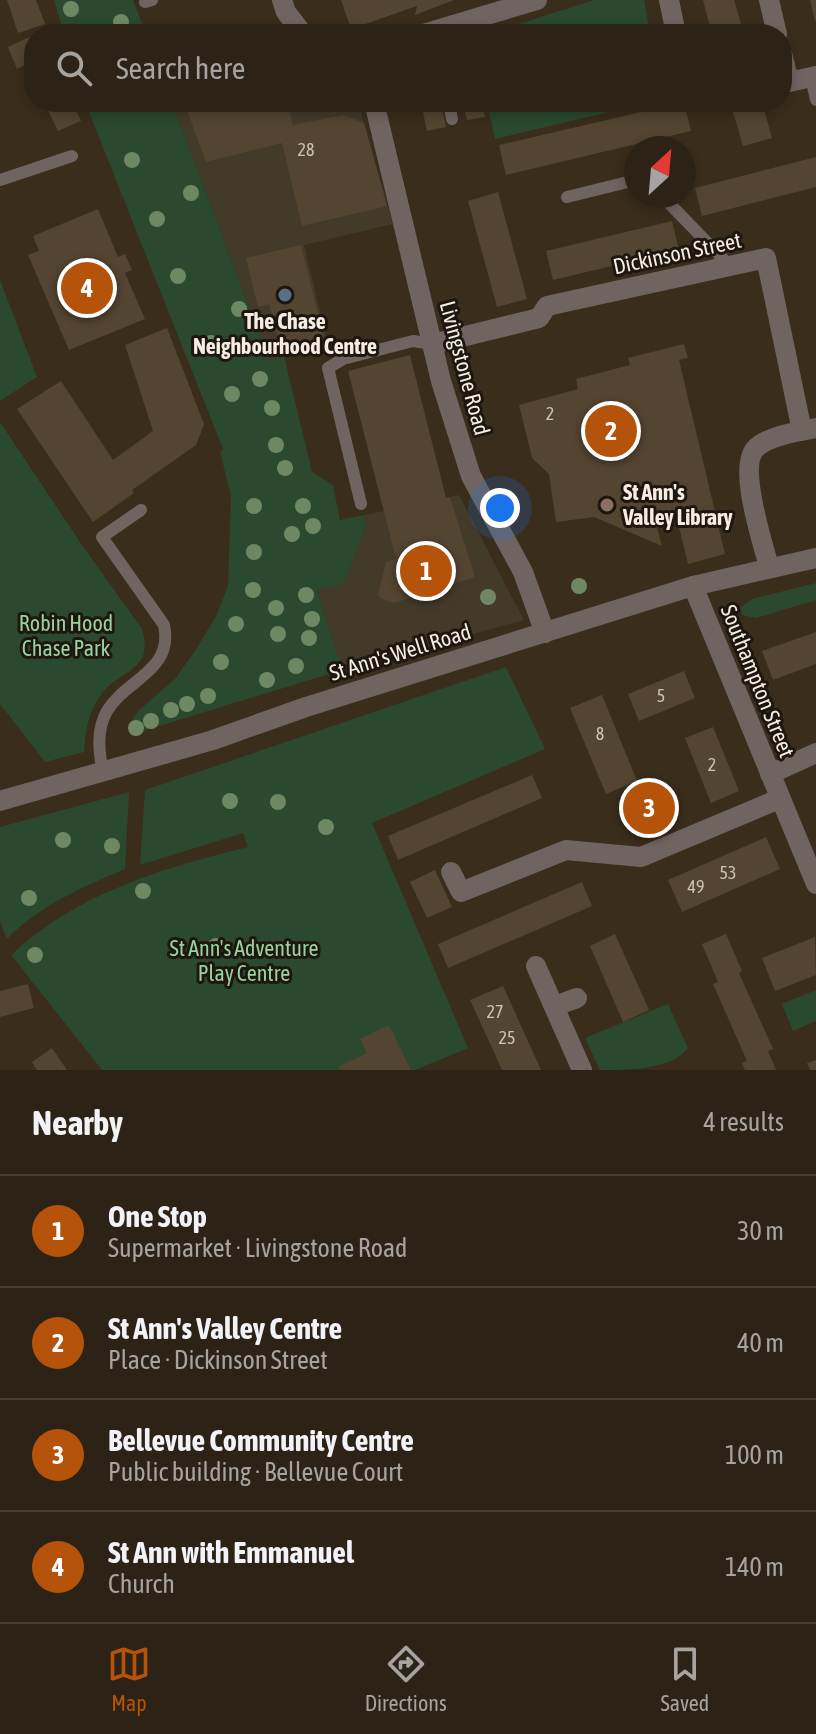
<!DOCTYPE html>
<html lang="en">
<head>
<meta charset="utf-8">
<style>
  body { margin:0; font-family:"Asap Condensed",sans-serif; background:#342a1e; color:#f1f3f6 }
  .compass { position:absolute; left:624px; top:136px; width:72px; height:72px; border-radius:50%; background:#2c2215; box-shadow:0 4px 12px #0003; rotate:26deg }
  .you { position:absolute; left:500px; top:508px; width:28px; height:28px; margin:-20px; border:6px solid #fff; border-radius:50%; background:#1a73e8; box-shadow:0 0 0 12px #1a73e833 }
  .badge { display:grid; place-items:center; width:52px; height:52px; border-radius:50%; background:#b45309; color:#fff; font-size:26px; font-weight:700 }
  .pin { position:absolute; translate:-50% -50%; border:4px solid #fff; box-shadow:0 2px 8px #0006 }
  .list { margin:0; padding:0; list-style:none }
  h2 { display:flex; justify-content:space-between; align-items:center; height:104px; margin:0; padding:0 32px; font-size:34px }
  h2 small { font-size:26px; font-weight:400; color:#a6a4a0 }
  .list li { display:grid; grid-template-columns:52px 1fr auto; gap:24px; align-items:center; box-sizing:border-box; height:112px; padding:0 32px; border-top:2px solid #483f34 }
  .list b { display:block; font-size:30px; white-space:nowrap }
  .list p { margin:0; font-size:26px; white-space:nowrap; color:#a6a4a0 }
  .list em { font-size:26px; font-style:normal; color:#a6a4a0 }
  .icon { flex:none; width:44px; height:44px; fill:none; stroke:currentColor; stroke-width:2; stroke-linecap:round; stroke-linejoin:round }
  .map { position:relative; flex:none; width:816px; height:1070px; overflow:hidden }
  .search { position:absolute; background:#2c2215; box-shadow:0 4px 12px #0003; left:24px; right:24px; top:24px; height:88px; display:flex; align-items:center; gap:20px; box-sizing:border-box; padding:0 28px; border-radius:32px; color:#a6a4a0; font-size:30px }
  .sheet { height:552px; background:#2c2215 }
  nav { display:flex; justify-content:space-around; align-items:center; box-sizing:border-box; height:112px; border-top:2px solid #483f34; background:#2c2215; font-size:22px; color:#a6a4a0 }
  nav a { display:grid; justify-items:center; gap:4px }
  nav .on { color:#b45309 }
  .map>svg:first-child { display:block }
  .commercial { fill:#443a2a }
  .green { fill:#2a492e }
  .building { fill:#544432 }
  .lines { fill:none; stroke-linecap:round; stroke-linejoin:round }
  .service { stroke:#6f6460; stroke-width:12 }
  .minor { stroke:#6f6460; stroke-width:20 }
  .tertiary { stroke:#6f6460; stroke-width:20 }
  .tree { fill:#6f8864 }
  .service-dot { fill:#5c6f8a; stroke:#1d170f; stroke-width:3 }
  .education-dot { fill:#8d6e63; stroke:#1d170f; stroke-width:3 }
  .labels { text-anchor:middle; stroke-width:6; stroke-linejoin:round; paint-order:stroke }
  .number-label { font-size:18px; fill:#cec2b6 }
  .street-label { font-size:22px; fill:#f6ece2; stroke:#1d170f }
  .poi-label { font-size:22px; font-weight:bold; fill:#f6ece2; stroke:#1d170f }
  .park-label { font-size:22px; fill:#99d29f; stroke:#1d170f }
</style>
</head>
<body>
<div class="map">
<svg width="816" height="1070" viewBox="0 0 816 1070">
  <rect width="100%" height="100%" fill="#3b2d1c"/>
  <!-- commercial -->
  <path class="commercial" d="M172 102H358L393 224 304 245 328 346 269 360Z
    M459 495 524 620 342 670 317 588 344 583 366 526 364 515Z"/>
  <!-- green -->
  <path class="green" d="M54 0H133L146 34H64Z
    M594 0H644L650 34H488Z
    M85 102H172L269 360 284 356 312 472 333 485 340 520 364 515 366 526 344 584 317 589 342 670 130 735 129 725 139 710 175 679 197 648 216 616 228 586 231 496 220 452 223 449Z
    M487 102H651L495 139Z
    M0 280 37 377 0 401Z
    M0 422 82 545 142 629C154 670 124 668 103 692 89 709 85 731 84 752L45 762 0 704Z
    M816 583V600L756 618 742 615 741 607 752 599Z
    M506 667 545 749 372 823 468 1048 415 1070H102L11 955C77 893 163 868 248 847L243 833 140 865 145 790Z
    M129 792 125 869C81 888 40 905 7 939L0 922V827Z
    M816 990V1021L793 1031 782 1004Z
    M668 1004 688 1048C672 1070 628 1070 600 1070L585 1038Z"/>
  <!-- building -->
  <path class="building" d="M7 0H36L45 24 18 33Z
    M341 0H454L415 15 417 6 351 29Z
    M703 0H734L744 34H712Z
    M810 0H816V21H815Z
    M34 35V81L27 64 17 69 8 47Z
    M44 102H72L81 121 58 131Z
    M184 102H288L293 125 344 115 364 123 387 206 302 226 282 143 206 162Z
    M421 102H441L446 127 427 131Z
    M463 102H482L485 117 467 120Z
    M684 102 691 131 506 175 499 145Z
    M730 102H762L772 138 743 146Z
    M816 157V187L702 216 695 188Z
    M498 192 527 299 497 307 468 201Z
    M98 209 118 257 125 254 132 270 125 273 145 319 69 350 28 255 39 251 33 236Z
    M672 221 679 250 553 280 546 251Z
    M301 245 326 345 282 356 269 304 258 307 246 258Z
    M167 328 204 424 200 435 196 445 132 490 134 493 93 522 17 409 61 381 113 460 153 431 125 345Z
    M684 344 688 358 679 360 725 554 688 564 678 523 657 528 662 546 594 517 556 522 549 474 532 458 519 405 578 389 576 379 630 365 628 358Z
    M410 355 446 498 450 497 475 577 394 603 382 599 378 595 386 562 396 559 348 371Z
    M816 632V664L773 680 762 651Z
    M684 671 695 698 639 721 628 694Z
    M602 695 637 781 606 794 570 708Z
    M713 727 739 791 711 803 685 738Z
    M532 775 542 798 398 860 388 836Z
    M658 785 672 817 639 831 626 799Z
    M766 837 780 869 682 912 668 880Z
    M435 870 452 907 427 918 410 882Z
    M582 882 592 906 448 968 438 944Z
    M615 934 649 1010 623 1022 590 946Z
    M726 934 742 971 739 973 773 1049 768 1051 776 1070H745L742 1063 747 1061 713 984 718 982 702 944Z
    M815 937 816 975 775 991 762 958Z
    M28 984 34 1008 0 1017V991Z
    M503 986 532 1050 541 1070H502L482 1026 470 1000Z
    M389 1025 411 1070H340L338 1067 367 1053 360 1039Z
    M52 1048 63 1064 67 1070H37L32 1062Z
    M816 1060V1070H810L807 1063Z"/>
  <g class="lines">
    <!-- service -->
    <path class="service" d="M145 2 152 0
      M811 77 816 100
      M449 102 452 119
      M0 180 72 156
      M662 196 730 266
      M567 197 636 180
      M361 504 328 368 343 359 413 341 433 344
      M103 773C99 752 96 730 107 711 126 679 174 671 164 625L102 537 141 510"/>
    <!-- minor -->
    <path class="minor" d="M282 0 286 12 303 34
      M669 0 676 34
      M769 0 777 34
      M423 34 537 0
      M782 53 789 82 816 76
      M374 102 441 381 471 476 523 572 545 633
      M433 344 539 318 547 306 766 258 802 431
      M769 567C763 543 736 464 757 447 771 435 798 432 816 428
      M693 586 816 884
      M770 774 816 753
      M451 872 461 892 566 850 641 857 779 799
      M536 966 582 1070
      M555 1006 577 998"/>
    <!-- tertiary -->
    <path class="tertiary" d="M0 801 213 740 306 707 693 586 816 558"/>
  </g>
  <!-- trees -->
  <g class="tree">
    <circle cx="71" cy="9" r="8"/>
    <circle cx="121" cy="22" r="8"/>
    <circle cx="132" cy="160" r="8"/>
    <circle cx="191" cy="193" r="8"/>
    <circle cx="157" cy="219" r="8"/>
    <circle cx="178" cy="276" r="8"/>
    <circle cx="239" cy="309" r="8"/>
    <circle cx="211" cy="343" r="8"/>
    <circle cx="260" cy="379" r="8"/>
    <circle cx="232" cy="394" r="8"/>
    <circle cx="272" cy="408" r="8"/>
    <circle cx="276" cy="445" r="8"/>
    <circle cx="285" cy="468" r="8"/>
    <circle cx="254" cy="506" r="8"/>
    <circle cx="303" cy="506" r="8"/>
    <circle cx="313" cy="526" r="8"/>
    <circle cx="292" cy="534" r="8"/>
    <circle cx="254" cy="552" r="8"/>
    <circle cx="579" cy="586" r="8"/>
    <circle cx="253" cy="590" r="8"/>
    <circle cx="306" cy="595" r="8"/>
    <circle cx="488" cy="597" r="8"/>
    <circle cx="276" cy="608" r="8"/>
    <circle cx="312" cy="619" r="8"/>
    <circle cx="236" cy="624" r="8"/>
    <circle cx="278" cy="634" r="8"/>
    <circle cx="309" cy="638" r="8"/>
    <circle cx="221" cy="662" r="8"/>
    <circle cx="296" cy="666" r="8"/>
    <circle cx="267" cy="680" r="8"/>
    <circle cx="208" cy="696" r="8"/>
    <circle cx="187" cy="704" r="8"/>
    <circle cx="171" cy="710" r="8"/>
    <circle cx="151" cy="721" r="8"/>
    <circle cx="136" cy="728" r="8"/>
    <circle cx="230" cy="801" r="8"/>
    <circle cx="278" cy="802" r="8"/>
    <circle cx="326" cy="827" r="8"/>
    <circle cx="63" cy="840" r="8"/>
    <circle cx="112" cy="846" r="8"/>
    <circle cx="143" cy="891" r="8"/>
    <circle cx="29" cy="898" r="8"/>
    <circle cx="216" cy="946" r="8"/>
    <circle cx="35" cy="955" r="8"/>
  </g>
  <!-- markers -->
  <circle class="service-dot" cx="285" cy="295" r="8"/>
  <circle class="education-dot" cx="607" cy="505" r="8"/>
  <g class="labels">
    <!-- number labels -->
    <g class="number-label">
      <text x="306" y="156">28</text>
      <text x="550" y="420">2</text>
      <text x="661" y="702">5</text>
      <text x="600" y="740">8</text>
      <text x="712" y="771">2</text>
      <text x="728" y="879">53</text>
      <text x="696" y="893">49</text>
      <text x="495" y="1018">27</text>
      <text x="507" y="1044">25</text>
    </g>
    <!-- street labels -->
    <g class="street-label">
      <text transform="translate(677 253) rotate(-12)" y="8">Dickinson Street</text>
      <text transform="translate(465 368) rotate(75)" y="8">Livingstone Road</text>
      <text transform="translate(400 652) rotate(-17)" y="8">St Ann's Well Road</text>
      <text transform="translate(758 681) rotate(68)" y="8">Southampton Street</text>
    </g>
    <!-- poi labels -->
    <g class="poi-label">
      <text x="285" y="329">The Chase<tspan x="285" dy="25">Neighbourhood Centre</tspan></text>
      <text x="623" y="500" text-anchor="start">St Ann's<tspan x="623" dy="25">Valley Library</tspan></text>
    </g>
    <!-- park labels -->
    <g class="park-label">
      <text x="66" y="631">Robin Hood<tspan x="66" dy="25">Chase Park</tspan></text>
      <text x="244" y="956">St Ann's Adventure<tspan x="244" dy="25">Play Centre</tspan></text>
    </g>
  </g>
</svg>
<svg class="compass" viewBox="-18 -18 36 36"><path d="M0-13l5 13h-10z" fill="#e53935"/><path d="M0 13l5-13h-10z" fill="#a6a4a0"/></svg>
<div class="you"></div>
<div class="pin badge" style="left:426px;top:571px">1</div>
<div class="pin badge" style="left:611px;top:431px">2</div>
<div class="pin badge" style="left:649px;top:808px">3</div>
<div class="pin badge" style="left:87px;top:288px">4</div>
<div class="search"><svg class="icon" aria-label="search" viewBox="0 0 24 24"><circle cx="10" cy="10" r="6"/><path d="M15 15l6 6"/></svg>Search here</div>
</div>
<section class="sheet">
<h2>Nearby<small>4 results</small></h2>
<ul class="list">
<li><span class="badge">1</span><div><b>One Stop</b><p>Supermarket · Livingstone Road</p></div><em>30 m</em></li>
<li><span class="badge">2</span><div><b>St Ann's Valley Centre</b><p>Place · Dickinson Street</p></div><em>40 m</em></li>
<li><span class="badge">3</span><div><b>Bellevue Community Centre</b><p>Public building · Bellevue Court</p></div><em>100 m</em></li>
<li><span class="badge">4</span><div><b>St Ann with Emmanuel</b><p>Church</p></div><em>140 m</em></li>
</ul>
</section>
<nav>
<a class="on"><svg class="icon" aria-label="map" viewBox="0 0 24 24"><path d="M3 6l6-2 6 2 6-2v14l-6 2-6-2-6 2zM9 4v14M15 6v14"/></svg>Map</a>
<a><svg class="icon" aria-label="directions" viewBox="0 0 24 24"><path d="M12 3l9 9-9 9-9-9zM9 14v-3h6M13 9l2 2-2 2"/></svg>Directions</a>
<a><svg class="icon" aria-label="saved" viewBox="0 0 24 24"><path d="M7 4h10v16l-5-4-5 4z"/></svg>Saved</a>
</nav>
</body>
</html>
